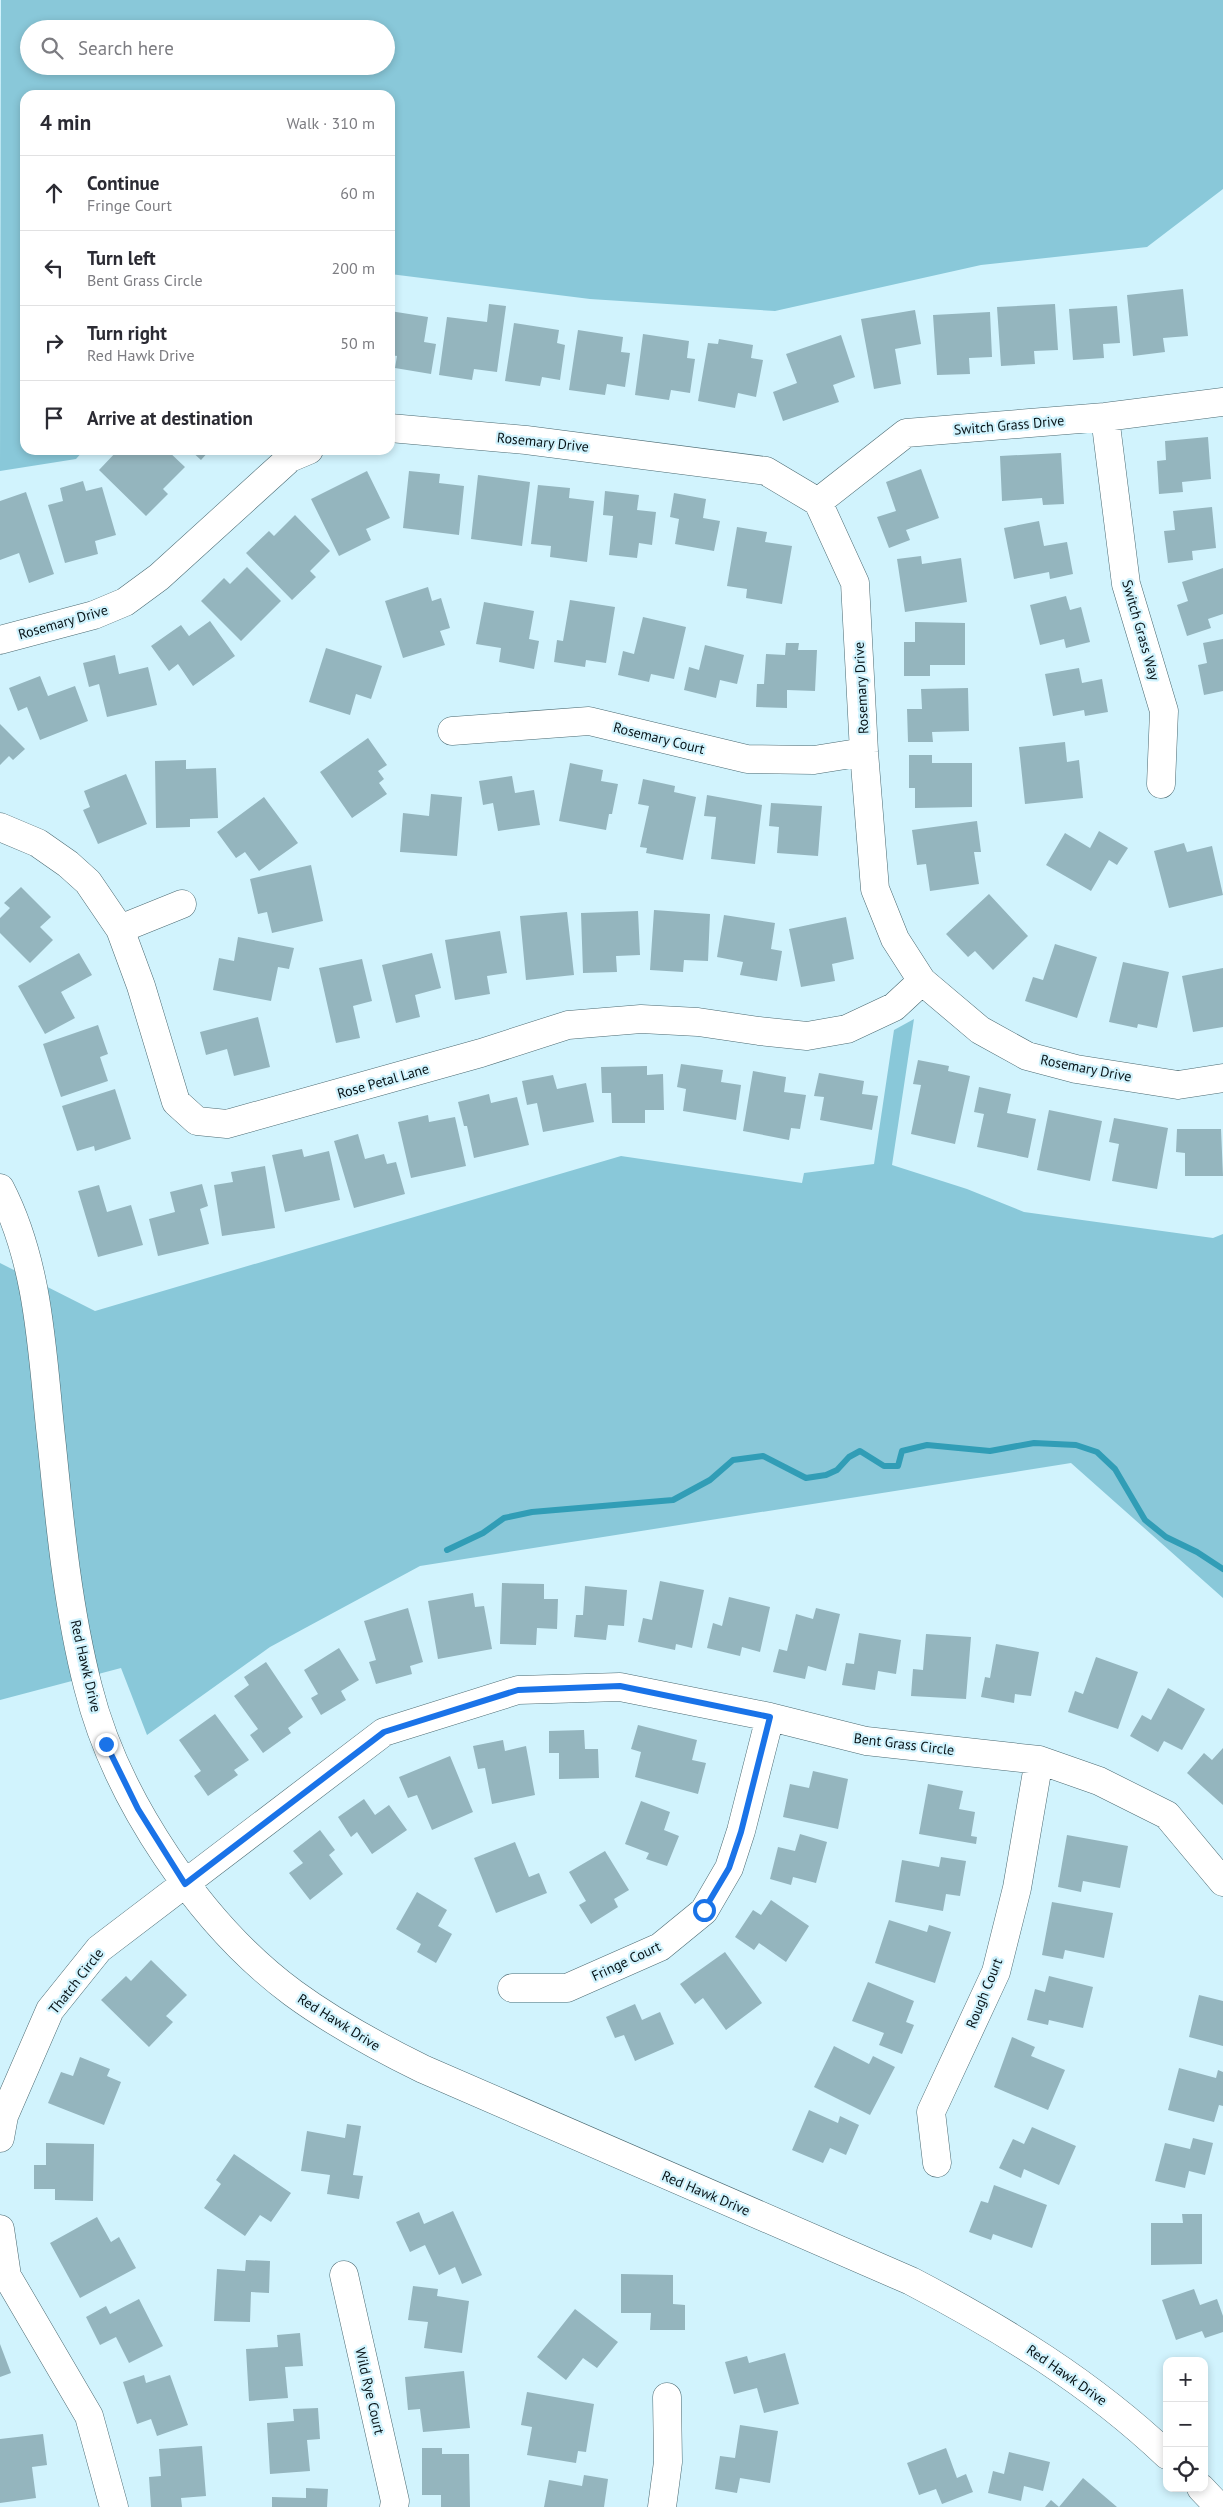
<!DOCTYPE html>
<html lang="en">
<head>
<meta charset="utf-8">
<style>
  body { margin:0; font-family:"PT Sans",sans-serif; background:#f7f7f7; color:#2b2b33 }
  .controls { position:absolute; right:15px; bottom:15px; display:grid; overflow:hidden; border-radius:10px; box-shadow:0 2px 8px #0003 }
  .controls button { width:45px; height:45px; display:grid; place-items:center; padding:0; border:0; border-bottom:1px solid #e1e1e2; background:#fff; color:#2b2b33; font:25px sans-serif }
  .stop { position:absolute; width:15px; height:15px; margin:-11px; border:4px solid #1a73e8; border-radius:50%; background:#fff }
  .stop.end { background:#1a73e8; border-color:#fff; box-shadow:0 1px 5px #0008 }
  .list { margin:0; padding:0; list-style:none }
  h2 { display:flex; justify-content:space-between; align-items:center; height:65px; margin:0; padding:0 20px; font-size:21px }
  h2 small { font-size:16px; font-weight:400; color:#7c7c81 }
  .list li { display:grid; grid-template-columns:32px 1fr auto; gap:15px; align-items:center; box-sizing:border-box; height:75px; padding:0 20px; border-top:1px solid #e1e1e2 }
  .list b { display:block; font-size:19px; white-space:nowrap }
  .list p { margin:0; font-size:16px; white-space:nowrap; color:#7c7c81 }
  .list em { font-size:16px; font-style:normal; color:#7c7c81 }
  .icon { flex:none; width:28px; height:28px; fill:none; stroke:currentColor; stroke-width:2; stroke-linecap:round; stroke-linejoin:round }
  .map { position:relative; flex:none; width:1223px; height:2507px; overflow:hidden }
  .search { position:absolute; background:#fff; box-shadow:0 2px 8px #0003; left:20px; top:20px; width:375px; height:55px; display:flex; align-items:center; gap:12px; box-sizing:border-box; padding:0 18px; border-radius:28px; color:#7c7c81; font-size:19px }
  .panel { position:absolute; background:#fff; box-shadow:0 2px 8px #0003; left:20px; top:90px; width:375px; height:365px; border-radius:15px }
  .map>svg:first-child { display:block }
  .green { fill:#89c8d9; fill-rule:evenodd }
  .lines { fill:none; stroke-linecap:round; stroke-linejoin:round }
  .stream { stroke:#319db6; stroke-width:6 }
  .building { fill:#94b5be }
  .minor-casing { stroke:#4b6a72; stroke-width:29 }
  .minor { stroke:#fff; stroke-width:28 }
  .route { stroke:#1a73e8; stroke-width:6 }
  .labels { text-anchor:middle; stroke-width:4.5; stroke-linejoin:round; paint-order:stroke }
  .street-label { font-size:14px; fill:#071317; stroke:#d1f3fd }
</style>
</head>
<body>
<div class="map">
<svg width="1223" height="2507" viewBox="0 0 1223 2507">
  <rect width="100%" height="100%" fill="#d1f3fd"/>
  <!-- green -->
  <path class="green" d="M1223 0V189L1147 247 981 265 775 311 590 299 390 274V95H25V450H84L76 459 0 471 1 0ZM29 29H386V66H29Z
    M914 1019 892 1165 967 1189 1024 1212 1213 1238 1223 1234V1598L1071 1463 420 1566 270 1647 147 1735 121 1668 0 1700V1263L95 1311 621 1156 802 1183 804 1173 874 1164 894 1030Z"/>
  <g class="lines">
    <!-- stream -->
    <path class="stream" d="M447 1550 483 1533 504 1518 532 1512 673 1500 710 1480 733 1460 763 1456 806 1478 826 1475 837 1470 849 1457 860 1451 884 1466H898L902 1451 927 1445 990 1451 1034 1443 1076 1445 1097 1452 1115 1469 1145 1520 1166 1537 1197 1552 1223 1569"/>
  </g>
  <!-- building -->
  <path class="building" d="M1183 289 1188 336 1163 338 1165 352 1133 356 1127 295Z
    M489 304 506 306 497 372 474 369 472 380 439 375 447 317 487 322Z
    M1055 304 1058 350 1034 351 1035 364 1001 366 997 307Z
    M1117 306 1120 343 1103 344 1104 358 1073 360 1069 309Z
    M915 310 921 344 895 349 901 384 874 389 861 319Z
    M390 311 428 317 424 342 436 344 431 374 395 368 397 356 390 355Z
    M990 312 992 357 969 358 970 374 937 375 933 315Z
    M514 323 559 330 557 343 565 345 560 380 542 377 540 386 505 381Z
    M578 330 623 337 621 352 630 353 625 387 607 384 605 395 569 390Z
    M643 334 689 341 687 358 695 359 690 393 671 390 669 400 635 395Z
    M841 335 855 377 833 385 839 402 783 421 773 392 797 383 786 354Z
    M719 339 753 345 751 358 763 360 756 397 738 393 735 408 698 401 708 343 718 344Z
    M1208 437 1211 479 1182 482 1183 492 1159 494 1157 461 1166 460 1165 441Z
    M118 450H129L131 452 133 450H167L185 467 163 489 168 494 146 516 99 470Z
    M190 450H210L201 460Z
    M1061 453 1064 504 1043 505 1042 498 1002 501 1000 456Z
    M921 469 939 518 906 530 910 540 889 548 877 517 896 511 886 482Z
    M367 471 390 518 366 529 371 540 339 556 311 499Z
    M409 471 440 474 439 483 464 486 459 535 403 528Z
    M478 475 530 482 522 546 471 539Z
    M83 481 86 491 102 487 116 535 95 541 98 554 65 563 48 505 63 501 60 488Z
    M538 485 570 488 569 498 594 501 587 562 550 557 551 546 531 544Z
    M605 491 639 495 637 510 656 512 652 545 639 543 637 558 609 555 613 516 603 515Z
    M26 492 54 574 29 583 19 553 0 560V501Z
    M674 493 706 499 703 518 720 521 714 551 675 544 679 519 670 517Z
    M1212 507 1216 548 1192 551 1193 560 1168 563 1164 531 1175 530 1173 511Z
    M295 515 330 551 310 571 316 577 292 600 246 553 269 531 274 536Z
    M1039 521 1044 546 1067 542 1073 574 1050 579 1049 572 1014 579 1004 528Z
    M737 527 767 532 765 542 792 546 782 604 746 598 747 589 727 586Z
    M921 556 922 564 961 558 967 602 905 612 897 559Z
    M247 567 281 601 241 641 201 601 224 578 230 584Z
    M1223 568V614L1208 619 1211 628 1187 636 1177 605 1188 601 1182 582Z
    M428 587 432 601 441 598 450 628 440 631 445 645 403 658 385 601Z
    M1066 596 1070 610 1081 607 1090 642 1066 648 1064 639 1040 645 1030 605Z
    M570 600 615 607 606 663 586 660 585 667 554 662 557 640 563 641Z
    M484 602 534 611 529 639 539 641 534 669 499 662 501 648 476 644Z
    M643 617 686 627 674 679 651 674 649 682 618 675 623 651 634 654Z
    M210 621 235 656 193 686 178 664 169 671 151 646 181 625 189 636Z
    M915 622 965 623V665H930V676H904V642H915Z
    M1223 639V691L1204 695 1198 665 1207 663 1203 643Z
    M786 643H799L798 650H817L815 691 787 690V708L756 707 757 684H764L766 654 785 655Z
    M705 645 744 655 737 684 720 680 716 698 684 690 689 667 699 670Z
    M326 648 382 666 371 699 356 694 350 715 309 702Z
    M115 655 119 674 148 667 157 705 107 717 99 684 89 687 83 663Z
    M1079 668 1082 683 1102 679 1108 712 1085 716 1084 710 1053 716 1045 674Z
    M40 676 48 696 75 686 88 721 40 740 27 707 18 711 9 688Z
    M968 688 969 731 932 732 933 742H908L907 709H922L921 689Z
    M0 724 25 749 13 760 9 756 0 765Z
    M368 738 387 765 378 771 384 779 379 783 387 794 352 818 320 772Z
    M1065 742 1067 762 1079 760 1083 798 1025 804 1019 747Z
    M909 755H932V763H972V807L915 808V788H909Z
    M186 760V769L216 768 218 818 190 819V827L156 828 155 761Z
    M570 763 603 770 601 781 618 784 612 814H609L606 830 559 821Z
    M126 774 147 824 98 844 83 810 90 807 84 791Z
    M512 776 515 793 534 790 540 825 498 831 493 803 483 805 479 781Z
    M643 779 675 786 674 792 696 797 683 860 646 853 647 848 640 847 649 806 638 804Z
    M431 794 462 797 457 856 400 852 403 813 429 816Z
    M707 795 762 805 755 864 711 859 716 817 704 816Z
    M264 797 298 843 259 871 245 852 236 858 217 832Z
    M771 803 822 806 818 856 777 853 779 827 769 826Z
    M977 821 981 852H974L979 884 930 891 926 864 917 865 912 830Z
    M1099 831 1128 848 1117 865 1109 860 1091 891 1046 865 1065 833 1090 848Z
    M1184 843 1187 852 1212 846 1223 895 1169 908 1154 851Z
    M311 865 323 921 272 933 267 912 258 914 250 879Z
    M21 887 51 917 40 927 53 940 30 963 0 933V918L10 908 4 903Z
    M989 894 1028 936 993 970 975 951 968 957 946 934Z
    M654 910 710 914 708 961 684 960 683 972 650 970Z
    M638 911 640 955 616 956 617 972 583 973 581 913Z
    M567 912 574 975 526 980 520 916Z
    M724 915 775 923 771 949 782 951 777 981 740 975 743 962 717 957Z
    M846 917 854 959 832 964 835 981 801 987 789 929Z
    M500 931 507 973 487 976 490 994 455 1000 445 940Z
    M238 937 294 948 289 969 278 967 271 1001 213 990 219 958 234 961Z
    M1055 944 1097 957 1077 1018 1025 1001 1033 977 1043 980Z
    M79 953 92 975 61 992 75 1018 45 1034 18 986Z
    M432 953 441 988 415 995 420 1017 396 1023 382 965Z
    M362 959 372 1001 353 1006 360 1038 336 1043 319 968Z
    M1123 962 1169 972 1157 1028 1138 1024 1137 1028 1109 1022Z
    M1223 968V1027L1193 1032 1182 976Z
    M258 1017 270 1067 234 1076 227 1049 206 1055 200 1032Z
    M98 1025 108 1054 100 1057 108 1081 61 1097 43 1044Z
    M918 1060 949 1066 948 1071 970 1076 955 1144 911 1134 921 1085 913 1084Z
    M681 1064 723 1070 721 1082 741 1085 736 1120 683 1111 686 1089 677 1087Z
    M647 1066V1075L663 1074 664 1110H645V1123H612L611 1093H602L601 1067Z
    M753 1071 786 1077 784 1092 806 1095 800 1129 791 1128 789 1140 743 1131Z
    M819 1073 864 1081 862 1094 878 1096 872 1130 820 1120 824 1097 814 1096Z
    M553 1075 557 1089 586 1083 594 1122 543 1132 537 1103 527 1105 522 1081Z
    M979 1087 1011 1094 1007 1113 1036 1119 1028 1158 977 1147 984 1114 974 1112Z
    M115 1089 131 1139 95 1151 94 1146 77 1151 62 1106Z
    M489 1094 491 1103 517 1097 529 1145 474 1158 467 1126H464L458 1102Z
    M1049 1110 1102 1121 1090 1181 1037 1170Z
    M428 1115 429 1122 455 1117 466 1166 411 1178 398 1122Z
    M1114 1118 1168 1128 1157 1189 1112 1181 1119 1144 1109 1142Z
    M1177 1129H1221L1223 1176H1185V1153L1176 1152Z
    M358 1134 365 1159 384 1154 387 1164 396 1162 405 1194 354 1208 334 1141Z
    M302 1149 304 1157 329 1151 340 1200 285 1212 272 1155Z
    M265 1166 275 1228 222 1236 214 1185 233 1182 231 1172Z
    M202 1184 208 1206 200 1209 209 1244 158 1256 149 1219 175 1212 170 1192Z
    M99 1185 107 1212 131 1205 143 1245 98 1257 78 1191Z
    M660 1581 704 1590 692 1648 676 1644 675 1650 638 1642 643 1618 652 1620Z
    M502 1583 544 1584V1599H558L557 1629 537 1628 536 1645 500 1644Z
    M585 1586 627 1590 624 1626 608 1625 606 1640 574 1637 576 1615H583Z
    M473 1593 475 1607 484 1606 492 1649 438 1659 428 1601Z
    M729 1597 770 1607 760 1652 742 1647 740 1656 707 1648 713 1623 722 1626Z
    M408 1608 423 1662 410 1666 412 1674 376 1684 369 1662 376 1660 364 1621Z
    M816 1608 840 1614 826 1671 808 1666 805 1679 773 1672 779 1649 787 1651 796 1614 813 1619Z
    M859 1633 901 1640 896 1674 878 1671 875 1690 842 1685 846 1663 854 1664Z
    M926 1634 971 1637 966 1699 911 1696 913 1669 923 1670Z
    M996 1644 1039 1652 1031 1696 1015 1694 1014 1703 981 1697 985 1677 990 1678Z
    M339 1648 359 1680 341 1691 346 1700 321 1715 311 1698 318 1694 304 1670Z
    M1096 1657 1138 1672 1118 1729 1068 1712 1075 1691 1083 1694Z
    M266 1662 303 1717 288 1728 291 1733 263 1753 250 1735 258 1729 234 1696 249 1685 244 1677Z
    M1168 1688 1205 1709 1182 1750 1164 1741 1158 1752 1130 1736 1142 1715 1151 1720Z
    M215 1714 249 1760 234 1770 238 1775 208 1796 194 1776 201 1771 179 1740Z
    M638 1725 697 1740 692 1760 706 1763 698 1794 635 1777 641 1752 631 1749Z
    M584 1730 585 1749H598L599 1778 559 1779V1753H549V1731Z
    M503 1740 505 1751 526 1746 535 1795 492 1804 485 1768 478 1769 473 1746Z
    M1223 1748V1805L1187 1773 1204 1753 1212 1760Z
    M450 1756 473 1812 432 1830 417 1795 408 1798 399 1777Z
    M813 1771 848 1779 838 1829 783 1817 790 1784 809 1788Z
    M928 1784 963 1791 959 1809 975 1812 971 1836 977 1837 976 1844 919 1834Z
    M364 1799 375 1815 389 1805 407 1830 372 1854 357 1832 351 1837 338 1817Z
    M641 1801 670 1812 664 1830 679 1836 667 1866 646 1859 649 1853 625 1844Z
    M320 1830 335 1850 329 1855 343 1874 310 1900 289 1873 303 1863 293 1851Z
    M800 1834 827 1842 816 1883 793 1877 791 1885 770 1879 778 1847 795 1851Z
    M1067 1835 1128 1846 1120 1888 1083 1881 1081 1892 1058 1887Z
    M515 1842 529 1877 539 1873 547 1893 496 1913 474 1858Z
    M605 1851 629 1890 614 1899 618 1907 591 1924 579 1905 586 1901 569 1872Z
    M941 1857 966 1861 960 1896 946 1894 943 1911 895 1902 902 1860 939 1867Z
    M417 1892 447 1910 438 1926 452 1934 436 1963 417 1952 421 1944 396 1929Z
    M771 1900 809 1926 786 1962 759 1943 754 1950 735 1937 753 1910 761 1915Z
    M1052 1902 1113 1913 1104 1958 1065 1950 1063 1959 1042 1955Z
    M889 1920 927 1932 929 1925 951 1932 935 1983 875 1963Z
    M725 1952 762 2003 726 2030 703 1998 695 2004 680 1984Z
    M151 1960 187 1995 166 2016 173 2022 149 2047 101 2000 126 1976 131 1981Z
    M1049 1976 1093 1987 1083 2028 1049 2020 1048 2025 1027 2020 1035 1989 1045 1992Z
    M868 1982 914 2001 906 2022 914 2025 902 2054 879 2045 884 2033 852 2021Z
    M1199 1995 1223 2001V2046L1189 2037Z
    M635 2004 642 2020 660 2012 674 2044 635 2061 624 2035 615 2038 606 2017Z
    M1012 2037 1035 2047 1031 2056 1065 2070 1048 2110 994 2087Z
    M834 2046 869 2064 873 2056 895 2067 870 2115 814 2087Z
    M80 2057 110 2069 107 2076 121 2082 104 2125 48 2103 61 2072 73 2076Z
    M1179 2068 1216 2078 1218 2070 1223 2072V2106L1219 2105 1214 2122 1168 2110Z
    M809 2110 838 2123 840 2116 859 2125 846 2155 830 2148 823 2163 792 2150Z
    M347 2124 361 2126 353 2175 363 2176 359 2199 327 2194 330 2175 301 2171 307 2131 345 2138Z
    M1032 2127 1076 2146 1059 2185 1024 2169 1021 2178 999 2168 1013 2139 1024 2144Z
    M1193 2138 1213 2143 1205 2175 1189 2171 1185 2188 1155 2181 1165 2143 1190 2149Z
    M46 2143 94 2144 93 2201 55 2200V2189H34V2165H46Z
    M234 2154 291 2193 271 2222 260 2215 245 2236 204 2208 221 2184 216 2180Z
    M994 2185 1047 2205 1032 2248 993 2234 991 2240 969 2232 981 2201 988 2203Z
    M453 2211 482 2275 462 2284 455 2267 439 2275 425 2245 410 2252 396 2222 419 2212 424 2224Z
    M1182 2214H1202V2264L1151 2265V2223H1183Z
    M97 2217 111 2242 119 2237 136 2268 80 2298 50 2243Z
    M246 2260 270 2261 269 2293 251 2292 250 2322 214 2321 217 2269 245 2271Z
    M621 2274 673 2275V2304L685 2305V2330H650L651 2313H621Z
    M413 2286 438 2289 437 2296 469 2301 462 2353 424 2348 428 2322 408 2320Z
    M1194 2289 1200 2305 1217 2299 1223 2316V2332L1205 2338 1202 2331 1176 2340 1162 2300Z
    M139 2299 163 2346 129 2363 116 2337 100 2345 86 2317 106 2306 110 2314Z
    M575 2309 618 2342 597 2368 583 2358 566 2380 537 2357Z
    M300 2333 303 2366 285 2367 288 2398 249 2401 246 2349 278 2347 277 2335Z
    M0 2344 11 2373 0 2377Z
    M785 2353 799 2404 764 2413 757 2388 734 2394 725 2362 747 2356 749 2363Z
    M464 2371 470 2428 423 2432 420 2409 408 2410 405 2377Z
    M144 2375 146 2383 170 2375 188 2425 157 2436 151 2419 137 2424 123 2382Z
    M527 2392 594 2404 586 2452 578 2451 576 2463 527 2455 532 2427 521 2425Z
    M318 2408 320 2439 307 2440 310 2471 270 2474 267 2423 294 2421 293 2409Z
    M740 2425 778 2431 770 2483 740 2478 737 2493 715 2489 720 2456 735 2458Z
    M43 2434 47 2465 32 2467 36 2498 0 2503V2439Z
    M202 2446 206 2496 181 2498 182 2507H151L149 2477 161 2476 159 2449Z
    M422 2448H442V2454H469L470 2507H441V2495H422Z
    M946 2448 957 2478 966 2474 973 2492 942 2504 936 2489 919 2495 907 2463Z
    M1009 2452 1050 2462 1043 2491 1024 2486 1021 2501 988 2493 993 2471 1004 2474Z
    M584 2475 608 2479 604 2507H544L549 2480 582 2486Z
    M1083 2478 1117 2507H1045L1051 2500 1059 2507Z
    M306 2488 328 2489 327 2507H272V2497L306 2498Z"/>
  <g class="lines">
    <!-- minor casing -->
    <g class="minor-casing">
      <path id="minor" d="M1105 417 1126 584 1164 711 1161 784
        M390 428 526 440 766 471 818 502 855 583 864 752 875 889 895 939 922 981 980 1030 1027 1056 1076 1069 1178 1085 1223 1078
        M818 502 906 433 1105 417 1223 402
        M0 640 94 615 125 602 159 577 290 458 309 450
        M452 731 589 721 747 759 814 760 864 752
        M0 827 38 843 68 864 88 882 120 929 141 986 176 1102 197 1121 227 1124 481 1053 568 1025 641 1019 698 1022 759 1031 807 1036 847 1029 894 1007 922 981
        M120 929 182 904
        M0 1188C41 1267 42 1358 52 1446 60 1526 68 1609 88 1687 116 1799 201 1925 293 1993 334 2023 378 2047 423 2069L911 2281C1003 2329 1091 2383 1167 2455
        M512 1988H567L660 1947 704 1911 729 1868 741 1831 770 1717
        M0 2138 4 2116 50 2010 99 1949 384 1732 518 1690 620 1687 770 1717 866 1741 1039 1760 1099 1781 1167 1815 1223 1882
        M937 2163 931 2112 996 1972 1017 1888 1039 1760
        M0 2229 7 2276 89 2416 114 2507
        M344 2275 395 2501 394 2507
        M1201 2488 1219 2507
        M662 2507 668 2462 667 2397"/>
    </g>
    <!-- minor -->
    <use href="#minor" class="minor"/>
  </g>
  <g class="lines">
    <!-- route -->
    <path class="route" d="M106 1744 138 1809 185 1884 384 1732 518 1690 620 1686 770 1717 741 1832 729 1868 704 1910"/>
  </g>
  <g class="labels">
    <!-- street labels -->
    <g class="street-label">
      <text transform="translate(1009 425) rotate(-5)" y="5">Switch Grass Drive</text>
      <text transform="translate(543 442) rotate(6)" y="5">Rosemary Drive</text>
      <text transform="translate(63 622) rotate(-16)" y="5">Rosemary Drive</text>
      <text transform="translate(1141 630) rotate(74)" y="5">Switch Grass Way</text>
      <text transform="translate(861 688) rotate(-93)" y="5">Rosemary Drive</text>
      <text transform="translate(659 738) rotate(14)" y="5">Rosemary Court</text>
      <text transform="translate(1086 1068) rotate(11)" y="5">Rosemary Drive</text>
      <text transform="translate(383 1081) rotate(-16)" y="5">Rose Petal Lane</text>
      <text transform="translate(86 1666) rotate(77)" y="5">Red Hawk Drive</text>
      <text transform="translate(904 1744) rotate(7)" y="5">Bent Grass Circle</text>
      <text transform="translate(626 1961) rotate(-25)" y="5">Fringe Court</text>
      <text transform="translate(76 1981) rotate(-52)" y="5">Thatch Circle</text>
      <text transform="translate(984 1993) rotate(-68)" y="5">Rough Court</text>
      <text transform="translate(339 2022) rotate(32)" y="5">Red Hawk Drive</text>
      <text transform="translate(706 2193) rotate(23)" y="5">Red Hawk Drive</text>
      <text transform="translate(1067 2375) rotate(35)" y="5">Red Hawk Drive</text>
      <text transform="translate(370 2391) rotate(77)" y="5">Wild Rye Court</text>
    </g>
  </g>
</svg>
<div class="controls">
<button>+</button>
<button>−</button>
<button><svg class="icon" aria-label="locate" viewBox="0 0 24 24"><circle cx="12" cy="12" r="6"/><path d="M12 2v4M12 18v4M2 12h4M18 12h4"/></svg></button>
</div>
<div class="stop" style="left:704px;top:1910px"></div>
<div class="stop end" style="left:106px;top:1744px"></div>
<div class="search"><svg class="icon" aria-label="search" viewBox="0 0 24 24"><circle cx="10" cy="10" r="6"/><path d="M15 15l6 6"/></svg>Search here</div>
<section class="panel">
<h2>4 min<small>Walk · 310 m</small></h2>
<ul class="list">
<li><svg class="icon" aria-label="ahead" viewBox="0 0 24 24"><path d="M12 20V5M6 11l6-6 6 6"/></svg><div><b>Continue</b><p>Fringe Court</p></div><em>60 m</em></li>
<li><svg class="icon" aria-label="left" viewBox="0 0 24 24"><path d="M17 20v-9H6M10 6l-5 5 5 5"/></svg><div><b>Turn left</b><p>Bent Grass Circle</p></div><em>200 m</em></li>
<li><svg class="icon" aria-label="right" viewBox="0 0 24 24"><path d="M7 20v-9h11M14 6l5 5-5 5"/></svg><div><b>Turn right</b><p>Red Hawk Drive</p></div><em>50 m</em></li>
<li><svg class="icon" aria-label="arrive" viewBox="0 0 24 24"><path d="M6 21V4h12l-3 4 3 4H6"/></svg><div><b>Arrive at destination</b></div></li>
</ul>
</section>
</div>
</body>
</html>
